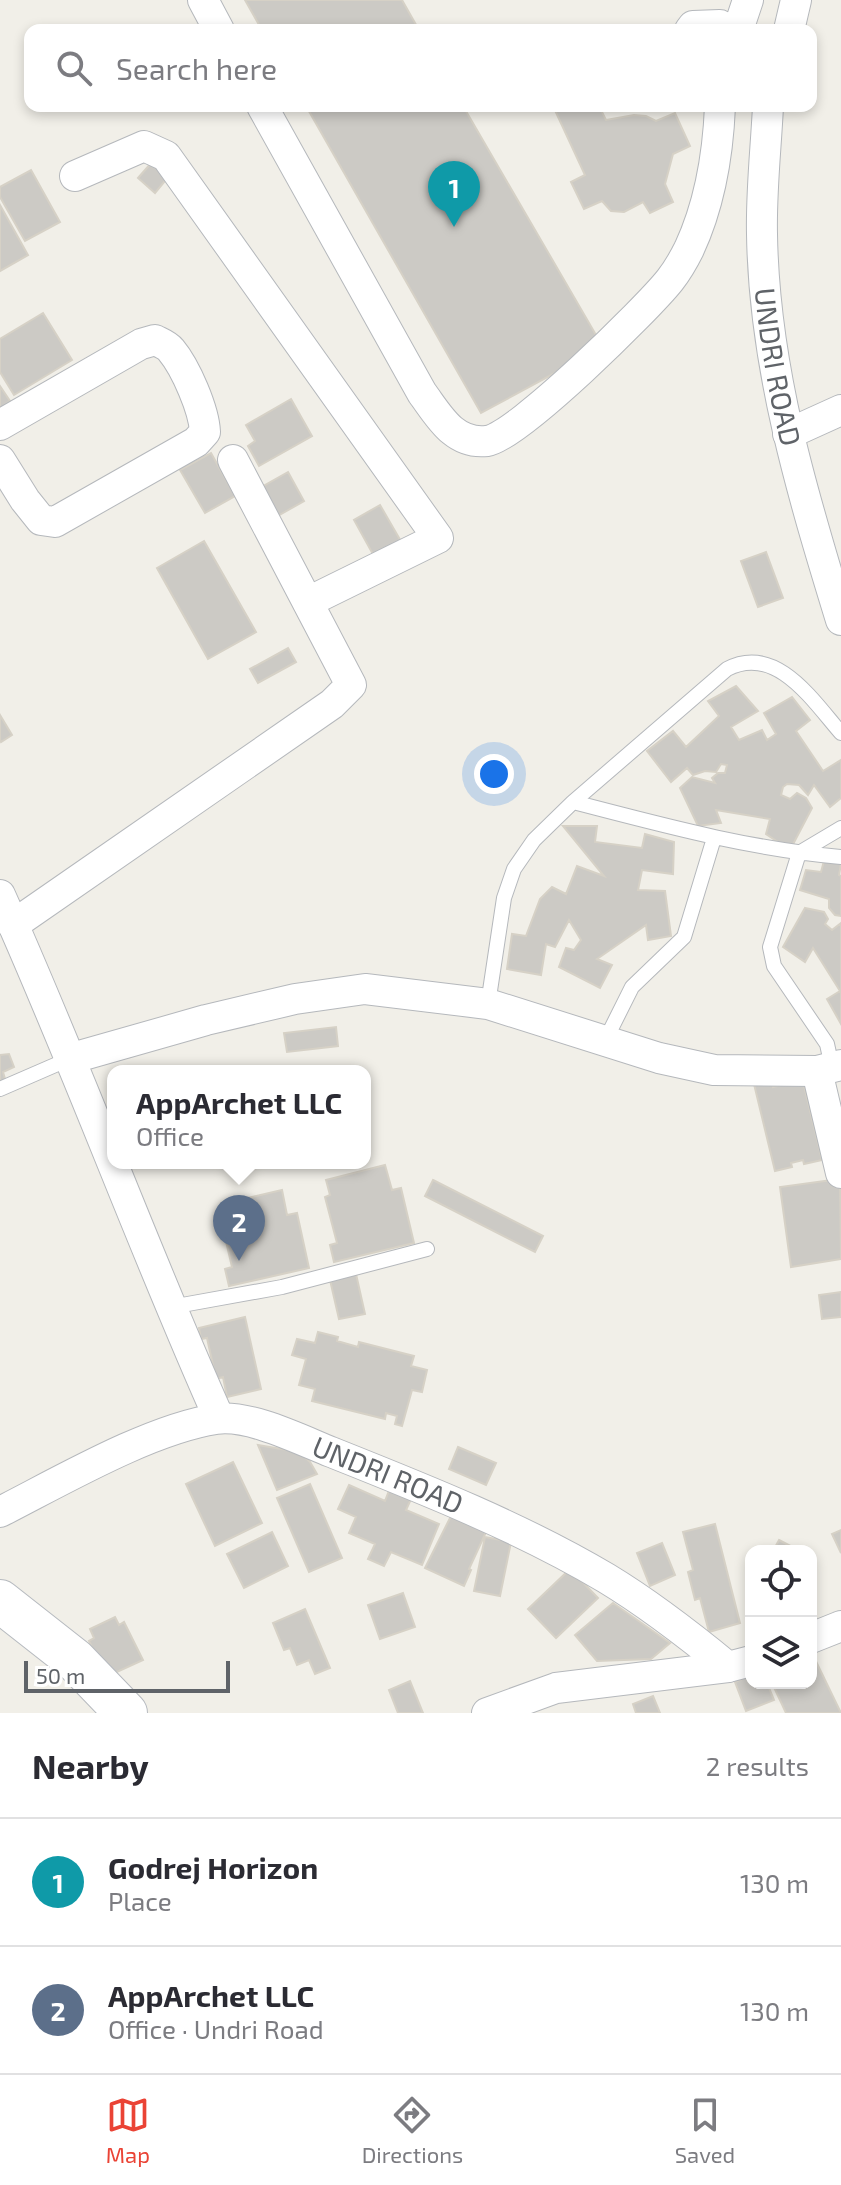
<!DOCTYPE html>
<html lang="en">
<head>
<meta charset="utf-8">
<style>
  body { margin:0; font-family:"Exo 2",sans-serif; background:#f2f2f3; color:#2b2b33 }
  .controls { position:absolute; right:24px; bottom:24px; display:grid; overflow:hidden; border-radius:16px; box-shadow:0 4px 12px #0003 }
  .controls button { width:72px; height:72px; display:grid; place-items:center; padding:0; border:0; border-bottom:2px solid #e1e1e2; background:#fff; color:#2b2b33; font:40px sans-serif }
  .scale { position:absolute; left:24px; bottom:20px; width:206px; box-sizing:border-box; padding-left:8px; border:4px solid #5f6368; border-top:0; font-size:22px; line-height:28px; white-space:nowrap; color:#5f6368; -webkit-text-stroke:6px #fff; paint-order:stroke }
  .you { position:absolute; left:494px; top:774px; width:28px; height:28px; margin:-20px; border:6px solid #fff; border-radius:50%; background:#1a73e8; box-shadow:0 0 0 12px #1a73e833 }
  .badge { display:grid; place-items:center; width:52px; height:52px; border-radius:50%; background:#ea4335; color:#fff; font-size:26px; font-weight:700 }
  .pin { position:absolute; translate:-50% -66px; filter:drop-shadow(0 2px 4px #0008) }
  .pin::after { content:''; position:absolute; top:42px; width:28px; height:24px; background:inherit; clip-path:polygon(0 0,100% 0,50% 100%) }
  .popup { position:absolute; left:107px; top:1065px; width:264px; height:104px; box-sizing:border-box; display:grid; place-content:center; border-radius:16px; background:#fff; filter:drop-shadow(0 2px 6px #0005); font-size:26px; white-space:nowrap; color:#7c7c81 }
  .popup b { font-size:30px; color:#2b2b33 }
  .popup::after { content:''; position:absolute; left:50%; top:100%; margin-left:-16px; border:16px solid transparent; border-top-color:#fff }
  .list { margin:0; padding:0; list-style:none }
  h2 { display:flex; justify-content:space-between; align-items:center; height:104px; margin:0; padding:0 32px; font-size:34px }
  h2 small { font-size:26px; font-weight:400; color:#7c7c81 }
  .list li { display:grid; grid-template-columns:52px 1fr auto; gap:24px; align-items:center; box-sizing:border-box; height:128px; padding:0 32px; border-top:2px solid #e1e1e2 }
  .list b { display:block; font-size:30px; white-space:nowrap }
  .list p { margin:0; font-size:26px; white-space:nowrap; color:#7c7c81 }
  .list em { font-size:26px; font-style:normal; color:#7c7c81 }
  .icon { flex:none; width:44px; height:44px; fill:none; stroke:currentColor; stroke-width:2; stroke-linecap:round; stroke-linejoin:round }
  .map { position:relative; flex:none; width:841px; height:1713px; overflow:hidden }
  .search { position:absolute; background:#fff; box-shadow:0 4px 12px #0003; left:24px; right:24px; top:24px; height:88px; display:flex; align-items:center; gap:20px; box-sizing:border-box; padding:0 28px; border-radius:16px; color:#7c7c81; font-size:30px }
  .sheet { height:360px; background:#fff }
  nav { display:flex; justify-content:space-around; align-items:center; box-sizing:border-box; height:112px; border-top:2px solid #e1e1e2; background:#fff; font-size:22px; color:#7c7c81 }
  nav a { display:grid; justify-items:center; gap:4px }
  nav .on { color:#ea4335 }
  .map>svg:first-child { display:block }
  .building { fill:#cccac5; stroke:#d6d1c6; stroke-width:2 }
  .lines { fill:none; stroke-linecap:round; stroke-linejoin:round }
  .service-casing { stroke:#b5b8bc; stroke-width:16 }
  .minor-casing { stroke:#b5b8bc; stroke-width:32 }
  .secondary-casing { stroke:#b6babf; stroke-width:44 }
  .service { stroke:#fff; stroke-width:14 }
  .minor { stroke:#fff; stroke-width:30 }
  .secondary { stroke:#fff; stroke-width:42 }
  .labels { text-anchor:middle; stroke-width:6; stroke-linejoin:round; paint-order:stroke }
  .street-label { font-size:28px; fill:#5f6368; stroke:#fff }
</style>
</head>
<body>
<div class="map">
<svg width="841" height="1713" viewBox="0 0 841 1713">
  <rect width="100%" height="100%" fill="#f1efe8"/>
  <!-- building -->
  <path class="building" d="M245 0H402L419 30H262Z
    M306 106H463L603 347 481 413Z
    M553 106H599L606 120 634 115 646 116 656 121 675 113 690 146 673 154 665 184 673 202 650 213 643 202 624 212 611 211 602 201 584 209 571 182 585 175Z
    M153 161 170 175 155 193 138 178Z
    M31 170 60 222 25 241 0 197V187Z
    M0 205 28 255 0 271Z
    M43 313 72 360 14 395 0 372V339Z
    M0 386 10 401 0 408Z
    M291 399 312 436 259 466 248 446 255 441 246 425Z
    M211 453 235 496 205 513 180 470Z
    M288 472 304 501 276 517 260 488Z
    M380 505 402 543 375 558 354 520Z
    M204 541 256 632 208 659 157 568Z
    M766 552 783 598 758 607 741 561Z
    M288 648 296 662 258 683 250 669Z
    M736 686 758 711 731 727 739 740 762 730 767 740 776 734 764 713 792 697 810 720 796 731 823 771 841 760V798L830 807 814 785 808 795 799 785 787 784 783 787 781 795 790 799 797 793 806 798 812 808 790 850 766 834 770 819 716 810 721 823 698 826 680 788 692 777 715 783 712 778 718 773H725L727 765 721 764 716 772 705 771 693 775 687 768 671 782 647 751 673 731 686 747 719 716 708 701Z
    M0 715 12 735 1 742 0 740Z
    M563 826H597L595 842 642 848 645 834 674 842 673 874 642 870 638 890 665 891 671 936 648 940 646 925 597 959 612 965 600 988 559 967 566 948 574 950 581 940 569 920 555 947 546 944 541 975 507 969 512 934 526 936 540 899 552 887 566 894 577 866 604 876Z
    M824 861 841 864 839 875 841 876V916L835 915 829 908V899L800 890 806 870 821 872Z
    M805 908 824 912 828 919 825 924 832 930 841 923V1024L827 999 840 991 813 948 805 962 783 947Z
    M336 1027 338 1046 287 1052 284 1033Z
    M9 1054 14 1067 3 1072 6 1082 0 1084V1055Z
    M801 1073 822 1160 804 1164 803 1160 791 1163 792 1167 775 1171 754 1084 771 1080 773 1087 785 1084Z
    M385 1165 392 1190 401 1188 414 1243 334 1262 330 1245 337 1243 325 1197 330 1195 326 1180Z
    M840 1179 841 1259 791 1267 780 1187Z
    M433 1180 543 1236 535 1252 425 1196Z
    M282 1190 287 1215 297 1213 309 1268 229 1286 225 1269 232 1267 221 1220H226L222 1204Z
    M356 1274 365 1314 339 1319 330 1280Z
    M841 1292V1317L822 1319 819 1295Z
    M245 1317 261 1389 227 1397 223 1377 216 1379 207 1338 201 1339 199 1328Z
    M318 1332 338 1337 337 1341 358 1347 359 1342 414 1356 411 1366 427 1370 422 1392 412 1390 402 1426 395 1424 397 1416 386 1413 385 1419 312 1401 315 1389 299 1385 306 1359 292 1355 297 1339 315 1343Z
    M258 1445 299 1452 310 1462 317 1474 277 1490Z
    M458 1447 496 1463 486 1485 449 1469Z
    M233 1462 262 1523 215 1546 186 1484Z
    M310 1484 342 1558 309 1572 277 1498Z
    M349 1485 385 1501 390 1488 412 1497 406 1510 439 1524 422 1565 391 1552 384 1566 368 1559 375 1544 349 1533 356 1517 338 1509Z
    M452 1514 487 1530 469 1569 471 1570 464 1586 425 1568Z
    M715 1524 740 1623 709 1632 700 1598 695 1600 688 1572 693 1570 683 1532Z
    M841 1530V1553L832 1534Z
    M272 1532 288 1566 244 1588 227 1554Z
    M485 1537 511 1542 500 1596 474 1591Z
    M779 1540 800 1551H773Z
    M662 1543 675 1575 650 1586 637 1553Z
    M570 1569 598 1598 556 1638 528 1609Z
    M403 1593 415 1627 380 1639 368 1605Z
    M613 1603 670 1643 651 1659 597 1661 575 1635Z
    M305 1609 330 1668 315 1674 309 1660 297 1665 290 1648 284 1650 273 1623Z
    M115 1617 119 1625 124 1622 143 1660 106 1677 89 1641 94 1638 90 1629Z
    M811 1651 841 1713H786L772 1683H811Z
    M751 1675V1683H767L774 1700 746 1711 735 1682Z
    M410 1681 423 1713H398L389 1690Z
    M653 1696 660 1713H636L633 1704Z"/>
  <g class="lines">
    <!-- service casing -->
    <g class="service-casing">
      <path id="service" d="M573 802C662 825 749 849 841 857
        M488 1004 504 898 514 869 534 840 573 802 727 669C776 643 813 701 841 733
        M605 1041 632 987 684 937 714 838
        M832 1067 827 1044 774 966 770 947 799 853 841 828
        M0 1089 69 1059
        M171 1307 282 1287 427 1249"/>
    </g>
    <!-- minor casing -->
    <g class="minor-casing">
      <g id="minor">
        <path d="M203 0 219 30"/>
        <path d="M690 30 693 26 720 25 728 30"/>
        <path d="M738 30 748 0"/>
        <path d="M789 30 796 0"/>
        <path d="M262 106 422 393C439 416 454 445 487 441 516 438 648 308 670 280 677 271 684 259 689 249 710 204 718 155 720 106"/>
        <path id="s1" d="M768 106C766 148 761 191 762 234 764 367 802 493 841 620"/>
        <path d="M75 176 144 146 166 156 438 538 308 602"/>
        <path d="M0 425 141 344 155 340C161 343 167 345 171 350 186 368 204 410 205 432L196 442 55 522 41 520 25 500 0 460"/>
        <path d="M788 434 841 410"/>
        <path d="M0 895C78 1068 142 1246 219 1418"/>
        <path d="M13 925 332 704 351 685 233 460"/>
        <path d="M69 1059 206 1020 295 999 365 989 488 1004 659 1058 714 1070 817 1071 841 1065"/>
        <path d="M817 1071 841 1173"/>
        <path id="s2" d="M0 1512C61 1481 150 1429 216 1419 249 1414 301 1440 331 1452 424 1489 520 1527 606 1578 649 1604 689 1635 728 1667L751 1661"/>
        <path d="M811 1638 841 1626"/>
        <path d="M487 1713 556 1688 728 1667"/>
      </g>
    </g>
    <!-- secondary casing -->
    <g class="secondary-casing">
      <path id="secondary" d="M0 1601 75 1660 126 1713"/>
    </g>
    <!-- service -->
    <use href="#service" class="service"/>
    <!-- minor -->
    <use href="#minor" class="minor"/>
    <!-- secondary -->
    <use href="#secondary" class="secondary"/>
  </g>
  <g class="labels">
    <!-- street labels -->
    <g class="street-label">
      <text dy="10" stroke="none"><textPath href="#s1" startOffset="262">UNDRI ROAD</textPath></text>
      <text dy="10" stroke="none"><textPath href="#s2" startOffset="418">UNDRI ROAD</textPath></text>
    </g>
  </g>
</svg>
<div class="controls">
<button><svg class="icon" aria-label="locate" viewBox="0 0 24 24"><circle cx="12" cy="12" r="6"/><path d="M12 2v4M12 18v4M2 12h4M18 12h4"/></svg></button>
<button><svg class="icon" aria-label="layers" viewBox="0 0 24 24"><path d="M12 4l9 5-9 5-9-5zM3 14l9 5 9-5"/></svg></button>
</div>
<div class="scale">50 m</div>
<div class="you"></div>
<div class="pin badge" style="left:454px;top:227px;background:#0f9aa8">1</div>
<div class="pin badge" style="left:239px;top:1261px;background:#5c6f8a">2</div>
<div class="popup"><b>AppArchet LLC</b>Office</div>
<div class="search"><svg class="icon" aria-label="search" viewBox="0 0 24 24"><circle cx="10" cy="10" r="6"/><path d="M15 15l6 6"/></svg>Search here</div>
</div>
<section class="sheet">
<h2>Nearby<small>2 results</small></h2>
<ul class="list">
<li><span class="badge" style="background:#0f9aa8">1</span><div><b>Godrej Horizon</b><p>Place</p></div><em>130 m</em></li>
<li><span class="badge" style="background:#5c6f8a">2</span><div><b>AppArchet LLC</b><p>Office · Undri Road</p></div><em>130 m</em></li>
</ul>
</section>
<nav>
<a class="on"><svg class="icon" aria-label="map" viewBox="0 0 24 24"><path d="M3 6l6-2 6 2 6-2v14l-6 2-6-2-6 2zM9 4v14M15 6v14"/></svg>Map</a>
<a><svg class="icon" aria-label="directions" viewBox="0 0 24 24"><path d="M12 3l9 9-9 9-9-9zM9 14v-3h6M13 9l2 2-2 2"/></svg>Directions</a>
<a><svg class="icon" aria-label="saved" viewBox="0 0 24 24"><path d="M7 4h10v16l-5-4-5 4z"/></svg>Saved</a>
</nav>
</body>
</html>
